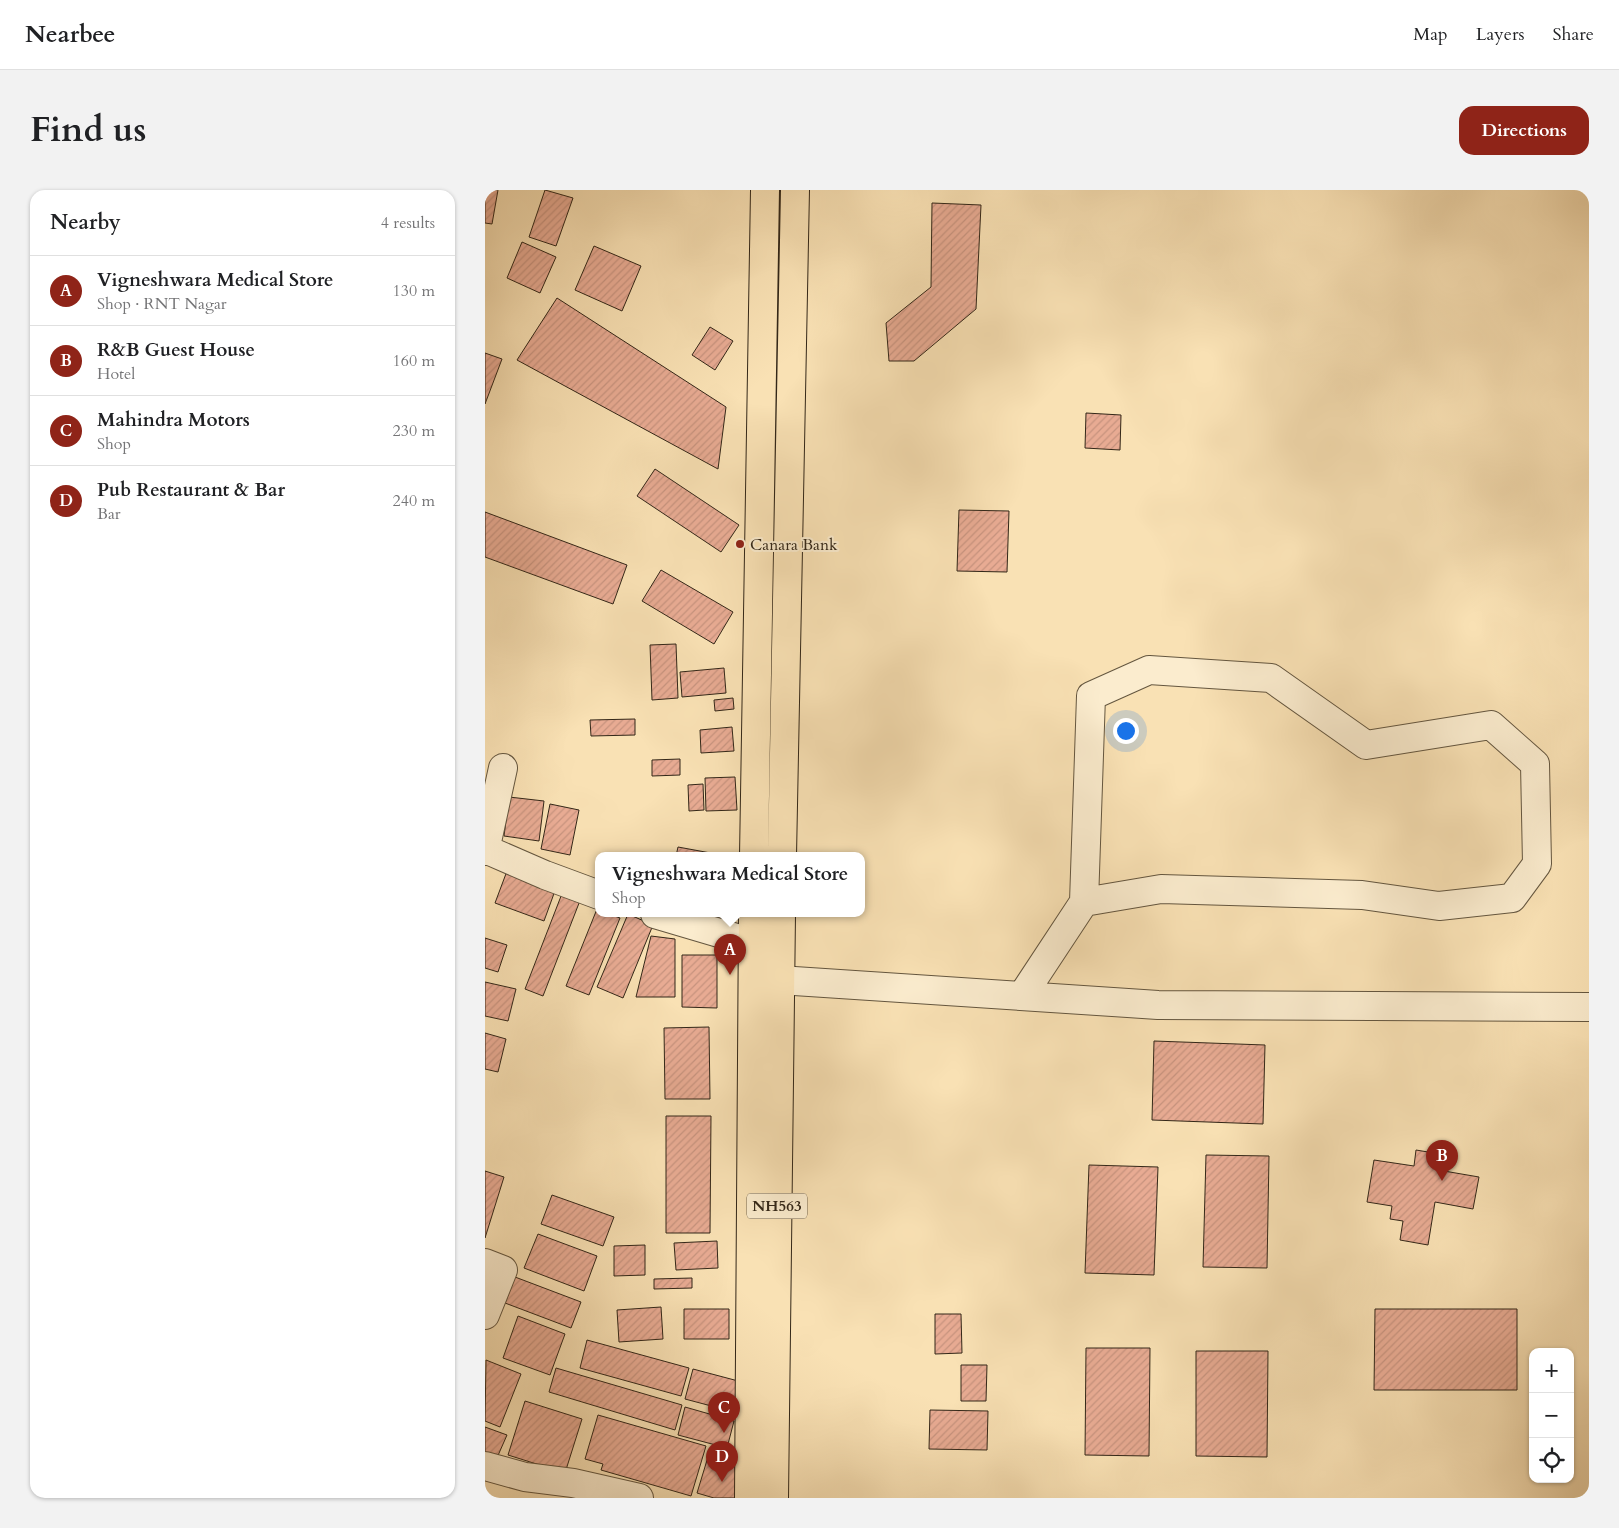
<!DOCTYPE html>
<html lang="en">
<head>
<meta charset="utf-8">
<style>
  body { margin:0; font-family:Cardo,serif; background:#f2f2f2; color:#202124 }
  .controls { position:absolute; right:15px; bottom:15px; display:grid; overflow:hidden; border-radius:10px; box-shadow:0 1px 4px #0004 }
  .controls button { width:45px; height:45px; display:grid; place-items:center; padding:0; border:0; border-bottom:1px solid #e0e0e0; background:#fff; color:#202124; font:25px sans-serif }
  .you { position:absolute; left:640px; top:540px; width:18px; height:18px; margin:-12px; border:4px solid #fff; border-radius:50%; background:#1a73e8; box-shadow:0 0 0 8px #1a73e833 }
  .badge { display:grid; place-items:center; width:32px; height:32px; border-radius:50%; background:#8f2418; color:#fff; font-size:16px; font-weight:700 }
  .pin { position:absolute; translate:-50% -41px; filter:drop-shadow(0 1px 2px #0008) }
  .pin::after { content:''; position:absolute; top:26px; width:18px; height:15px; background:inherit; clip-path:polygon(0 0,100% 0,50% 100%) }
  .popup { position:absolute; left:110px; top:662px; width:270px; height:65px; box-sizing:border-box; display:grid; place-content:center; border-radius:10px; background:#fff; filter:drop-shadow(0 1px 4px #0005); font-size:16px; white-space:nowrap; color:#757577 }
  .popup b { font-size:19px; color:#202124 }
  .popup::after { content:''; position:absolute; left:50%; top:100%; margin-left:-10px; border:10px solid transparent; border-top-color:#fff }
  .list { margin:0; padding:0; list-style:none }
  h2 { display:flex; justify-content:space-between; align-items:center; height:65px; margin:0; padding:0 20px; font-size:21px }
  h2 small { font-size:16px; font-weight:400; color:#757577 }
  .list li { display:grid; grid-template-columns:32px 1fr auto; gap:15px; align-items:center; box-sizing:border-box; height:70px; padding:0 20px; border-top:1px solid #e0e0e0 }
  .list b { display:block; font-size:19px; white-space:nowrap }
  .list p { margin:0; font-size:16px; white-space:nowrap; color:#757577 }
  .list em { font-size:16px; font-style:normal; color:#757577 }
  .icon { flex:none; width:28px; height:28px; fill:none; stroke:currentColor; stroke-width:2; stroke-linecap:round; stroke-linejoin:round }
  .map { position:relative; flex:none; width:1104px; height:1308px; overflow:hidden; border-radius:15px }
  header { display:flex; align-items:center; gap:30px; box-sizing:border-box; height:70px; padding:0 25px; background:#fff; border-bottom:1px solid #e0e0e0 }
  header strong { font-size:24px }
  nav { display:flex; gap:28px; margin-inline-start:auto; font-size:18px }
  .intro { display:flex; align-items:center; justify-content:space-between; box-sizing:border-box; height:120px; padding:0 30px }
  h1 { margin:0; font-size:35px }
  .button { padding:12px 22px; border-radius:15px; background:#8f2418; color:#fff; font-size:18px; font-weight:700 }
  main { display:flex; gap:30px; padding:0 30px }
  aside { flex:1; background:#fff; border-radius:15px; box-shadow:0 1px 4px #0004 }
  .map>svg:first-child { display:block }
  .building { fill:url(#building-hatch); stroke:#332718 }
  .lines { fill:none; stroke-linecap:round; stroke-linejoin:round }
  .minor-casing { stroke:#64563f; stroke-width:30 }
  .highway-casing { stroke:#332718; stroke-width:30 }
  .minor { stroke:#fbecce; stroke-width:28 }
  .highway { stroke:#f9e1b4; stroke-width:28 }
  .poi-dot { fill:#8f2418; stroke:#fbecce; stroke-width:2 }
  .labels { text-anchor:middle; stroke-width:4; stroke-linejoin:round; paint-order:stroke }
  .shield { fill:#fbecce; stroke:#6f624f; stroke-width:1 }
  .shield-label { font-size:15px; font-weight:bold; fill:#332718 }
  .poi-label { font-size:16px; fill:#332718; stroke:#fbecce; text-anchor:start }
</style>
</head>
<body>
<header>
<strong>Nearbee</strong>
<nav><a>Map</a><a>Layers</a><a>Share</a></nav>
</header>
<div class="intro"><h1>Find us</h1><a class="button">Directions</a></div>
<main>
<aside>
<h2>Nearby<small>4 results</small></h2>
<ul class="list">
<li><span class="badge">A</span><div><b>Vigneshwara Medical Store</b><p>Shop · RNT Nagar</p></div><em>130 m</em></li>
<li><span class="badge">B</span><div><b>R&amp;B Guest House</b><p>Hotel</p></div><em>160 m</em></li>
<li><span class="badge">C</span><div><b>Mahindra Motors</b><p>Shop</p></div><em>230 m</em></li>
<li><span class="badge">D</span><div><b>Pub Restaurant &amp; Bar</b><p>Bar</p></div><em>240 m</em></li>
</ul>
</aside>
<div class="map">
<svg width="1104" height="1308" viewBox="0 0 1104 1308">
  <defs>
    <pattern id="building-hatch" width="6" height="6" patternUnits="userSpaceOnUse" patternTransform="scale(1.25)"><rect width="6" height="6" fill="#e8ab93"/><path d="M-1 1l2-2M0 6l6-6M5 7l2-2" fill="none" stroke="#c7937e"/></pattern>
  </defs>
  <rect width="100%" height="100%" fill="#f9e1b4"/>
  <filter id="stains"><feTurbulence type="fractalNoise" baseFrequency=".004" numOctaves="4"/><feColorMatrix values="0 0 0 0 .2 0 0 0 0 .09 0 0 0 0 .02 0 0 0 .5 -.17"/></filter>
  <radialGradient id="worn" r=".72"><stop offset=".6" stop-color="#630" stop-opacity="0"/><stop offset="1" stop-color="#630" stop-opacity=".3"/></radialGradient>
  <!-- building -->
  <path class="building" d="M0 0H13L7 34 0 33Z
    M60 0 88 8 71 56 44 47Z
    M447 13 496 15 491 119 429 171H404L401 133 446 97Z
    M37 52 71 67 55 103 22 88Z
    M109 56 156 76 137 121 90 100Z
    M72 108 241 217 233 279 32 170Z
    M225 137 248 151 230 180 207 165Z
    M0 163 17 169 0 214Z
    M601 223 636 225 635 260 600 258Z
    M170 279 254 335 236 362 152 306Z
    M474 320 524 321 522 382 472 381Z
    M0 322 142 375 128 414 0 367Z
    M176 380 248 422 229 454 157 411Z
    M191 454 193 508 167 510 165 455Z
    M239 478 241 503 197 507 195 482Z
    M248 508 249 519 230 521 229 510Z
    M150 529V545L106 546 105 530Z
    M247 537 249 561 216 563 215 540Z
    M195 569V585L167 586V570Z
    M250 587 252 620 221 621 220 588Z
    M218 594 219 620 204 621 203 595Z
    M24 607 59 611 54 651 19 646Z
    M65 614 94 620 85 665 56 659Z
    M193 657 242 666H191Z
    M22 681 71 698 59 731 10 713Z
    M78 701 96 708 58 806 40 799Z
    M112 719 114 724H124L135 728 104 805 81 796Z
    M143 724 168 735 138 808 112 797Z
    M166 746 190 749V807H151Z
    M0 748 22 755 13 782 0 778Z
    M197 765H232V818L197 817Z
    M0 792 31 799 23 831 0 826Z
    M224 837 225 909H180L179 838Z
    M0 843 21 849 13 882 0 879Z
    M669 851 780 855 778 934 667 930Z
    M181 926H226L225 1043H181Z
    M931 960 961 965 959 981 994 987 988 1019 950 1012 943 1055 915 1050 918 1031 905 1029 907 1016 882 1012 889 970 929 976Z
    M721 965 784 966 782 1078 718 1077Z
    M604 975 673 977 669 1085 600 1083Z
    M0 981 19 987 0 1048Z
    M67 1005 129 1027 118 1056 56 1034Z
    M53 1044 112 1066 99 1101 39 1078Z
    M232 1051 233 1078 191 1080 189 1053Z
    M160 1055V1085L129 1086V1056Z
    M30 1087 96 1112 86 1138 20 1113Z
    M207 1088V1098L169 1099V1089Z
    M176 1117 178 1149 134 1152 132 1120Z
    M199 1119H244V1149H199Z
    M890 1119H1032V1200H889Z
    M450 1124H476L477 1163 450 1164Z
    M33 1126 80 1144 65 1185 18 1168Z
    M102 1150 204 1178 196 1206 95 1178Z
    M601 1158H665L664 1266 600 1265Z
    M711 1161H783L782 1267 711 1266Z
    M1 1170 36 1184 15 1237 0 1231Z
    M476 1175H502L501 1211H476Z
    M71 1178 197 1215 190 1240 64 1202Z
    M208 1179 257 1192 249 1222 200 1209Z
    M40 1211 97 1229 80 1283 23 1265Z
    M200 1217 249 1231 242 1258 193 1245Z
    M445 1220 503 1221 502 1260 444 1259Z
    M113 1225 221 1256 206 1306 116 1280 118 1274 100 1269Z
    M0 1237 22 1245 11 1270 0 1266Z
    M226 1257 254 1263 253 1308H229L212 1303Z"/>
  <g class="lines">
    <!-- minor casing -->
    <g class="minor-casing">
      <path id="minor" d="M0 659 60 685 114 705
        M0 661 18 578
        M170 724 268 753
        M294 790 673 815 1104 817
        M537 806 599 712 606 506 664 480 786 488 881 555 1006 535 1050 574 1052 674 1027 708 954 716 877 705 676 699 599 712
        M0 1073 18 1080 0 1125
        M0 1276 40 1287 88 1293 154 1308"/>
    </g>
    <!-- highway casing -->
    <g class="highway-casing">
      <path id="highway" d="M269 666 280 0
        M297 666 310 0
        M264 1308 268 724
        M289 1308 296 724"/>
    </g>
    <!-- minor -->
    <use href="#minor" class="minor"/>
    <!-- highway -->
    <use href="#highway" class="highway"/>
  </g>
  <!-- markers -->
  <circle class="poi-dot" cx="255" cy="354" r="5"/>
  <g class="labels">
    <!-- shield labels -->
    <rect class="shield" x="262" y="1003.5" width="60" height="25" rx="4"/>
    <g class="shield-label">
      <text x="292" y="1021">NH563</text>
    </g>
    <!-- poi labels -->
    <g class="poi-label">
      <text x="265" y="360">Canara Bank</text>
    </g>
  </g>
  <rect width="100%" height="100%" filter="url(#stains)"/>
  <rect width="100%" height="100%" fill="url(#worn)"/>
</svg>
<div class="controls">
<button>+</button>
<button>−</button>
<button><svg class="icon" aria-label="locate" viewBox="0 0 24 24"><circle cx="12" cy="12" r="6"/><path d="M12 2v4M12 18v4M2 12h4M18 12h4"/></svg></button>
</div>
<div class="you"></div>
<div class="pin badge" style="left:245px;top:785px">A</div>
<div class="popup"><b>Vigneshwara Medical Store</b>Shop</div>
<div class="pin badge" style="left:957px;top:991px">B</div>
<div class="pin badge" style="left:239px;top:1243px">C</div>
<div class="pin badge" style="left:237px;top:1292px">D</div>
</div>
</main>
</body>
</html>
